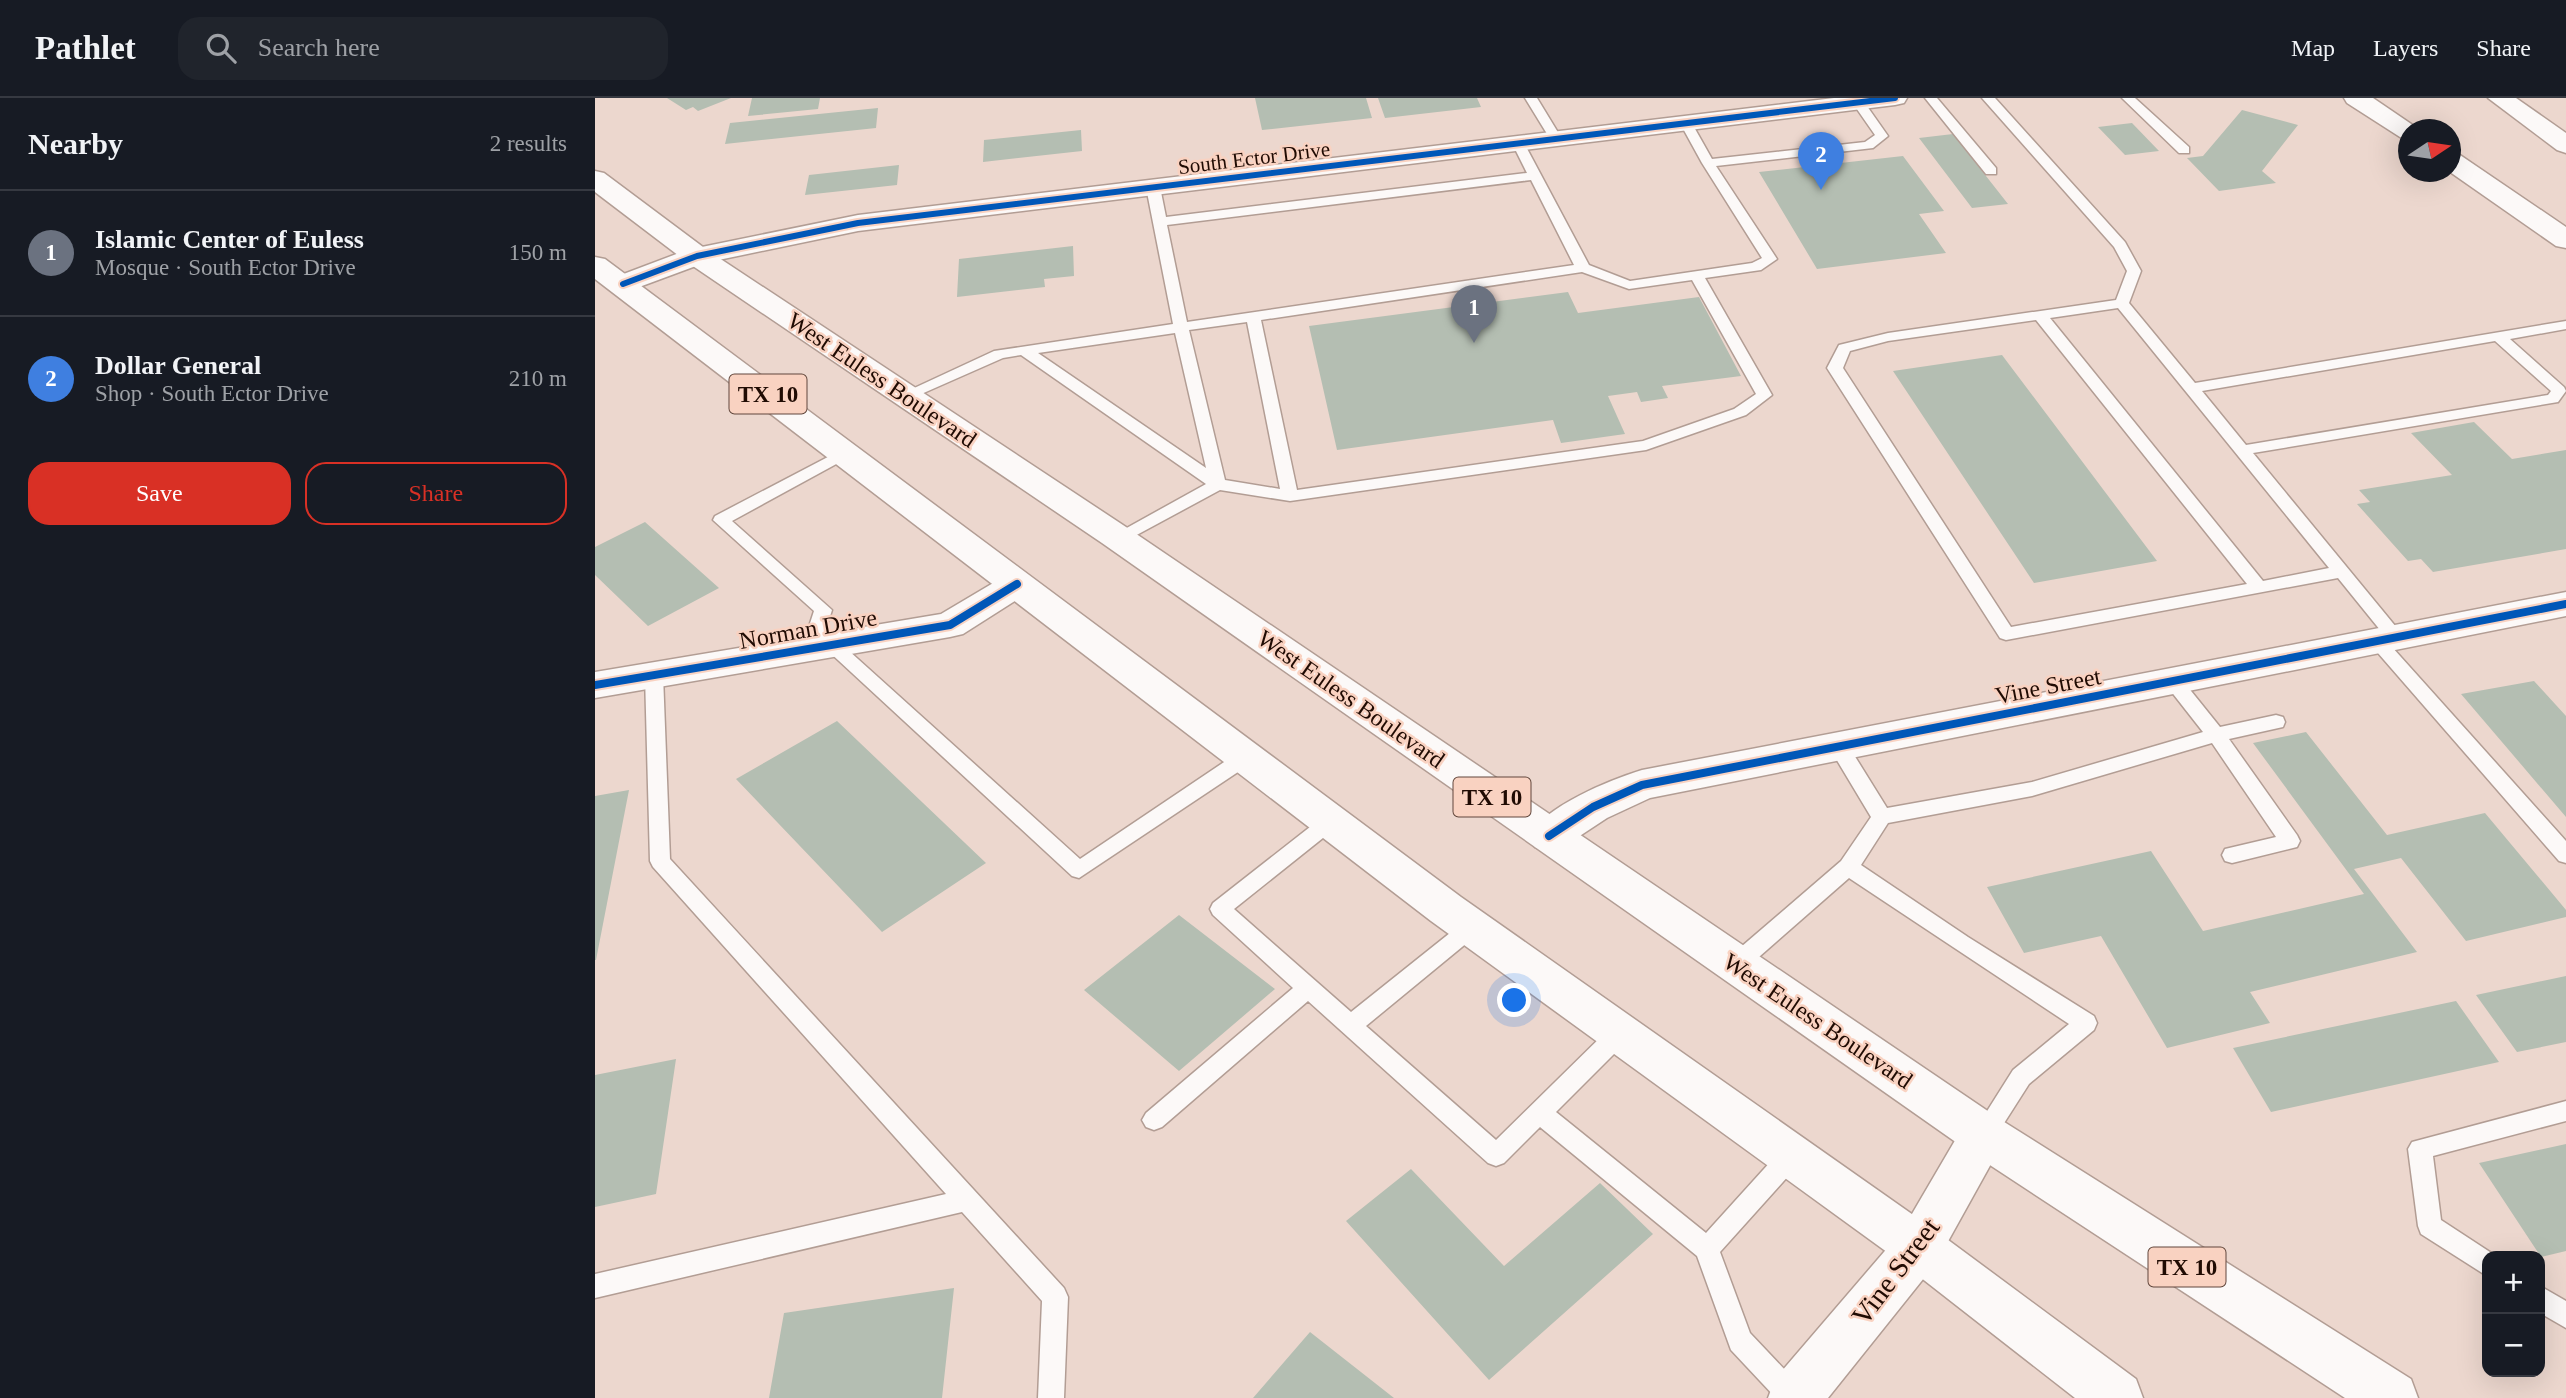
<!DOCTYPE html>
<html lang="en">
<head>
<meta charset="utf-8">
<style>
  body { margin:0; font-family:"Times New Roman",serif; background:#20242c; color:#f1f3f6 }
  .controls { position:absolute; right:21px; bottom:21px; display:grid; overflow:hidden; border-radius:14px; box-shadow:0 7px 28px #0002 }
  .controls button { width:63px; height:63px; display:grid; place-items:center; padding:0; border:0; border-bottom:2px solid #363941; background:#171b24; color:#f1f3f6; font:35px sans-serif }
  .compass { position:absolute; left:1803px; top:21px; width:63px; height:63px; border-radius:50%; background:#171b24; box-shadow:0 7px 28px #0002; rotate:77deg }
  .you { position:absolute; left:920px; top:903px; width:24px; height:24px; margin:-18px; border:5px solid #fff; border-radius:50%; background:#1a73e8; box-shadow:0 0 0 10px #1a73e833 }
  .badge { display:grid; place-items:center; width:46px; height:46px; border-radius:50%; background:#d93025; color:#fff; font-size:23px; font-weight:700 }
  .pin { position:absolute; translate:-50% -58px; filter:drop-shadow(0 2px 4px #0008) }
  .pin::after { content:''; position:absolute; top:37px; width:24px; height:21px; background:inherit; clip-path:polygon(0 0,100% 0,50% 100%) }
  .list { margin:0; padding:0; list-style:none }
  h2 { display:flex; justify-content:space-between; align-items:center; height:91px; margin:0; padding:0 28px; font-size:30px }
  h2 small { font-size:23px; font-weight:400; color:#9ea1a6 }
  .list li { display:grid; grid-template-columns:46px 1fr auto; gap:21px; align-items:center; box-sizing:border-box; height:126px; padding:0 28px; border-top:2px solid #363941 }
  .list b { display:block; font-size:26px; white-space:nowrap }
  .list p { margin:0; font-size:23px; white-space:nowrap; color:#9ea1a6 }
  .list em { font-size:23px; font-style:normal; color:#9ea1a6 }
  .actions { display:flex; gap:14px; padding:21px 28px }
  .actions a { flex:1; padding:16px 0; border:2px solid #d93025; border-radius:21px; text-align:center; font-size:24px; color:#d93025 }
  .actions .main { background:#d93025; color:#fff }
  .icon { flex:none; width:38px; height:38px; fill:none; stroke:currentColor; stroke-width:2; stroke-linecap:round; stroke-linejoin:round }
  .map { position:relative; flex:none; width:1971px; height:1300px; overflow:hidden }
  header { display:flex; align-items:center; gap:42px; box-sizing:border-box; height:98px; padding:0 35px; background:#171b24; border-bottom:2px solid #363941 }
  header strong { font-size:33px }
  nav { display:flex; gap:38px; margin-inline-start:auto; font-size:24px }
  .search { width:490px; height:63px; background:#20242c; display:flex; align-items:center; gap:18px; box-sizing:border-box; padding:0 24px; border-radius:21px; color:#9ea1a6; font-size:26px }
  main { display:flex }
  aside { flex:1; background:#171b24 }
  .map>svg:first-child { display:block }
  .building { fill:#b4beb2 }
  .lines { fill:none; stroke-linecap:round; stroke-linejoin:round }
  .service-casing { stroke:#b29d94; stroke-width:3 }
  .minor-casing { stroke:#b29d94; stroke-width:3 }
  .tertiary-casing { stroke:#b29d94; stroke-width:3 }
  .secondary-casing { stroke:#b29d94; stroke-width:3 }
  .primary-casing { stroke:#b29d94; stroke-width:3 }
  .motorway-casing { stroke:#b29d94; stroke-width:3 }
  .service { fill:#fcf9f8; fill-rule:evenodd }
  .minor { fill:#fcf9f8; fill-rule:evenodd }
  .tertiary { fill:#fcf9f8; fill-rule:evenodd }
  .secondary { fill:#fcf9f8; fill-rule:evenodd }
  .primary { fill:#fcf9f8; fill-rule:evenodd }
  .motorway { fill:#fcf9f8; fill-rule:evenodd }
  .cycleway-far1-casing { stroke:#f9d2c1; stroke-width:10 }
  .cycleway-casing { stroke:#f9d2c1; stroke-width:12 }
  .cycleway-far1 { stroke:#0057b8; stroke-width:6 }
  .cycleway { stroke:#0057b8; stroke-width:8 }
  .labels { text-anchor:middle; stroke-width:5; stroke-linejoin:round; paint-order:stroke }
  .far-street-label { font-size:21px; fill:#200b03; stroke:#f9d2c1 }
  .shield { fill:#f9d2c1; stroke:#61473c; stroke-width:2 }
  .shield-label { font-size:23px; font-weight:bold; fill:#200b03 }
  .street-label { font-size:24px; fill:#200b03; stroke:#f9d2c1 }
  .near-street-label { font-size:28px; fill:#200b03; stroke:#f9d2c1 }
</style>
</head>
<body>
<header>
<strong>Pathlet</strong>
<div class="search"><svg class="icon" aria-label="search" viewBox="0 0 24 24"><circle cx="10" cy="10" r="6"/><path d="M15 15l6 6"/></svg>Search here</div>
<nav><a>Map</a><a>Layers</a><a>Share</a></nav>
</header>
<main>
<aside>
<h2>Nearby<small>2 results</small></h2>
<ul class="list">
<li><span class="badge" style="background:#6b7280">1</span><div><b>Islamic Center of Euless</b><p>Mosque · South Ector Drive</p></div><em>150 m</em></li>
<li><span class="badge" style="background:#3f7fe0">2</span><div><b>Dollar General</b><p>Shop · South Ector Drive</p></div><em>210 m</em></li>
</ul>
<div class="actions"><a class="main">Save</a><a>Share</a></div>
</aside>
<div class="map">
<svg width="1971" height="1300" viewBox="0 0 1971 1300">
  <rect width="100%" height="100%" fill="#ecd7ce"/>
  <!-- building -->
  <path class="building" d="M72 0H136L103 13 98 9 91 12Z
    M157 0H225L223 11 153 18Z
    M660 0H771L777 20 667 32Z
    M783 0H882L886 9 790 20Z
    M283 10 281 30 130 46 135 25Z
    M1647 12 1703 27 1667 73 1681 85 1624 93 1592 60 1608 58Z
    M1537 25 1564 53 1530 57 1503 29Z
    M486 32 487 53 388 64 389 42Z
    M1358 36 1413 106 1377 110 1324 40Z
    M1308 58 1349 113 1324 116 1351 155 1222 171 1164 74Z
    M304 67 302 87 210 97 214 77Z
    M478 148 479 178 449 181 450 189 362 199 364 161Z
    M973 194 983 215 1104 199 1146 278 1067 288 1073 300 1046 304 1042 294 1013 298 1030 336 966 345 958 322 742 352 714 228Z
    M1407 257 1562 463 1439 485 1298 273Z
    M1879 324 1917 361 1971 352V451L1838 474 1826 461 1813 463 1762 406 1775 404 1764 392 1857 377 1816 335Z
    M50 424 124 490 53 528 0 477V449Z
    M1939 583 1971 618V719L1866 596Z
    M242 623 391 765 287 834 141 681Z
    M1711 634 1792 737 1890 715 1971 812V819L1871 843 1806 760 1759 771 1822 854 1655 894 1675 925 1572 950 1506 838 1429 855 1392 789 1556 753 1608 833 1769 796 1658 645Z
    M34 692 1 862H0V698Z
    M584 817 680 891 584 973 489 892Z
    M1971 878V944L1922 954 1881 897Z
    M1861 903 1904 964 1676 1014 1638 950Z
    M81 961 61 1096 0 1109V977Z
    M1971 1046V1153L1946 1159 1884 1065Z
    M816 1071 909 1168 1005 1085 1058 1136 894 1282 751 1123Z
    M359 1190 347 1300H174L189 1215Z
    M715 1234 799 1300H658Z"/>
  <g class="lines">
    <!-- service casing -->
    <g class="service-casing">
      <path id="service" d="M930 0H942L967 41 965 44H957Z
        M1263 0 1267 1 1293 38 1278 50 1121 68 1182 161 1166 172 1110 180 1177 297 1151 317 1051 352 695 403 625 392 525 446 519 445 517 441 519 437 611 386 426 257 408 260 315 301 310 303 302 298 399 253 578 226 551 89 553 86 558 85 565 89 571 119 932 75 917 45 923 41 929 45 994 167 1035 183 1157 165 1167 160 1107 65 1085 25 1087 22H1095L1117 61 1270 44 1280 37 1257 4ZM936 82 979 167 592 224 572 127ZM987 174 1034 191 1097 182 1161 296 1139 311 1048 343 702 392 666 222ZM652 224 685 391 630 382 594 232ZM580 235 611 370 443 255Z
        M1330 0H1342L1401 70V76H1391Z
        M1387 0H1400L1530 144 1546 173 1534 205 1600 285 1971 223V231L1915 241 1969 289 1971 293 1963 304 1658 355 1806 535 1809 539 1806 543H1794L1743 480 1411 542 1405 540 1232 270 1244 247 1293 235 1521 202 1532 173 1519 149ZM1523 210 1734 470 1668 483 1455 220ZM1441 222 1652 486 1416 529 1248 270 1255 253 1293 243ZM1900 243 1956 293 1953 297 1651 347 1607 293Z
        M1527 0H1540L1594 49V55H1584Z
        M250 350 258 355 256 358 137 423 237 512 225 550 222 554H210L207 550 219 513 118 422 120 418Z
        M1782 537 1788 539 1971 743V765L1964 763 1776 547 1773 543 1776 539Z
        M237 541 243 543 485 761 644 654H658L661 659 658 664 484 780 477 778 231 551 228 547 231 543Z
        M59 571 66 572 68 577 75 761 469 1190 473 1199 469 1300H443L447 1203 367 1114 0 1200V1176L351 1096 58 769 55 763 50 577 52 572Z
        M1577 576 1584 578 1625 629 1681 617 1688 619 1690 624 1688 629 1634 641 1702 737 1705 743 1702 749 1637 765 1630 763 1627 757 1630 751 1681 739 1617 645 1437 698 1293 725 1266 767 1373 839 1499 918 1502 925 1499 932 1434 986 1397 1044 1389 1047 1381 1044 1377 1037 1418 972 1474 926 1254 780 1148 873 1140 876 1132 873 1129 867 1132 861 1246 763 1276 719 1234 649 1237 644H1251L1292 710 1437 684 1608 634 1568 583 1570 578Z
        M736 715 743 718 746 723 743 728 639 811 756 914 870 823 877 820 884 823 888 829 884 835 771 928 901 1042 1017 928 1025 926 1033 928 1036 935 1033 942 961 1014 1111 1135 1188 1050 1196 1047 1204 1050 1208 1058 1204 1066 1125 1154 1155 1235 1208 1291 1212 1300H1181L1136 1252 1102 1158 945 1029 909 1065 901 1068 893 1065 713 903 567 1029 559 1032 551 1029 547 1022 551 1015 698 890 618 817 615 811 618 805 729 718Z
        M1971 1003V1023L1838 1058 1846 1122 1901 1158H1892V1178L1826 1136 1823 1128 1813 1051 1817 1044Z
        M1945 1188 1971 1203V1230L1945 1215Z"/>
    </g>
    <!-- minor casing -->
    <g class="minor-casing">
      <path id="minor" d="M422 474 434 478 439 486 434 494 368 536 355 539 0 600V574L346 516 410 478Z
        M1971 494V518L1055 700 1012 720 968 749 954 754 940 749 934 738C950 708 1015 682 1047 672Z
        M1389 1016 1406 1022 1412 1037 1341 1165 1233 1300H1173L1180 1281 1307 1133 1372 1022Z"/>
    </g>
    <!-- tertiary casing -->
    <g class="tertiary-casing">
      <path id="tertiary" d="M1239 0H1312L1309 5 1300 7 263 133 109 165 28 195 18 192 14 186 18 180 92 152 263 117Z"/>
    </g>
    <!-- secondary casing -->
    <g class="secondary-casing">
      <path id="secondary" d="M1749 0H1778L1825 32H1814V41L1805 39 1752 5Z
        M1856 54 1865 57 1971 129V150L1961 148 1855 74Z"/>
    </g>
    <!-- primary casing -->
    <g class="primary-casing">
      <path id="primary" d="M0 73 9 75 112 152 531 429 1406 1022 1816 1281 1823 1300H1750L1372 1052 507 445 92 164 0 94Z
        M0 159 10 161 866 799 1341 1133 1541 1281 1548 1300H1480L1307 1165 836 823 0 181Z"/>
    </g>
    <!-- motorway casing -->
    <g class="motorway-casing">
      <path id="motorway" d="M1893 0H1921L1971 35V55L1962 52Z"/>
    </g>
    <!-- service -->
    <use href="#service" class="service"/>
    <!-- minor -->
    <use href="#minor" class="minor"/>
    <!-- tertiary -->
    <use href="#tertiary" class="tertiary"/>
    <!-- secondary -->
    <use href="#secondary" class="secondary"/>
    <!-- primary -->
    <use href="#primary" class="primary"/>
    <!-- motorway -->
    <use href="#motorway" class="motorway"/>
    <!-- cycleway-far1 casing -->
    <g class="cycleway-far1-casing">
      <path id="cycleway-far1" d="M28 186 102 158 263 125 1300 0"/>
    </g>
    <!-- cycleway casing -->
    <g class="cycleway-casing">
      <path id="cycleway" d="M0 587 355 527 422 486
        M954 738 998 709 1047 687 1971 506"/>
    </g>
    <!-- cycleway-far1 -->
    <use href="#cycleway-far1" class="cycleway-far1"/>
    <!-- cycleway -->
    <use href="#cycleway" class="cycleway"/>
  </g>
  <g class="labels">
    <!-- far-street labels -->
    <g class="far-street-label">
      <text transform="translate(659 60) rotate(-7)" y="7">South Ector Drive</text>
    </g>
    <!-- shield labels -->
    <g class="shield">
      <rect x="134.5" y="276.5" width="77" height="39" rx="5"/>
      <rect x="858.5" y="679.5" width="77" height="39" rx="5"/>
      <rect x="1553.5" y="1149.5" width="77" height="39" rx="5"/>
    </g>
    <g class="shield-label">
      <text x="173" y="304">TX 10</text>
      <text x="897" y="707">TX 10</text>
      <text x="1592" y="1177">TX 10</text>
    </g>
    <!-- street labels -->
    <g class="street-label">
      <text transform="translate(287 282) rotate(34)" y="8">West Euless Boulevard</text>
      <text transform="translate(213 531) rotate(-10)" y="8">Norman Drive</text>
      <text transform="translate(1453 588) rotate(-11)" y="8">Vine Street</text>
      <text transform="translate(756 601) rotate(35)" y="8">West Euless Boulevard</text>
      <text transform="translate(1223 923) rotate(34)" y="8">West Euless Boulevard</text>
    </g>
    <!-- near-street labels -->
    <g class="near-street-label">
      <text transform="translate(1300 1173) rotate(-53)" y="10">Vine Street</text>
    </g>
  </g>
</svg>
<div class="controls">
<button>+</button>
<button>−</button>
</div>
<svg class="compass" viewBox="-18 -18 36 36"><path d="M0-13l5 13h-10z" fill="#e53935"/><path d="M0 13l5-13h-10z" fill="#9ea1a6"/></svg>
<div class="you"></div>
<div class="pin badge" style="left:879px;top:245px;background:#6b7280">1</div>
<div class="pin badge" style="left:1226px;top:92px;background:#3f7fe0">2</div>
</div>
</main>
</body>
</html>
